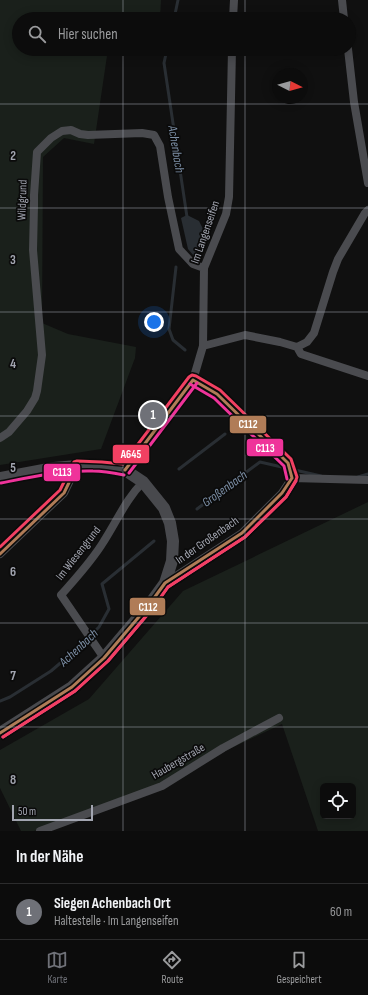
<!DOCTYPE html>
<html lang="de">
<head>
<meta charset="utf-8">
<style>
  body { margin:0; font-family:"Sofia Sans Condensed",sans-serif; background:#1a1a1a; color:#f1f3f6 }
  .controls { position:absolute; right:12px; bottom:12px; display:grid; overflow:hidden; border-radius:6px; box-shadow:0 2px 10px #0003 }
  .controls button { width:36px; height:36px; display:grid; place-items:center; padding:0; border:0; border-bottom:1px solid #2c2c2d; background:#0c0c0c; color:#f1f3f6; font:20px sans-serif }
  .compass { position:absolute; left:272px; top:68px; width:36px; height:36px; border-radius:50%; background:#0c0c0c; box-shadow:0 2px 10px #0003; rotate:96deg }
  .scale { position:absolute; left:12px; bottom:10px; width:81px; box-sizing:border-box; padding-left:4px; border:2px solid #a2a5b0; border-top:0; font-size:11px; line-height:14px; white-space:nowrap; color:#a2a5b0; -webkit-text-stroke:3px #0b0b0b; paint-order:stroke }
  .you { position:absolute; left:154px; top:322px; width:14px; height:14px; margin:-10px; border:3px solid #fff; border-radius:50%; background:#1a73e8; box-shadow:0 0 0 6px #1a73e833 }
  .badge { display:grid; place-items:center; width:26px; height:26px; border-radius:50%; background:#6f7178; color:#fff; font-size:13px; font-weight:700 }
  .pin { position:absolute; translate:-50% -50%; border:2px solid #fff; box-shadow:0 1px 4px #0006 }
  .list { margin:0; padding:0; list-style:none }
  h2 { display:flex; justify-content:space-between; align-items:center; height:52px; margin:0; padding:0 16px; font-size:17px }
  h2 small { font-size:13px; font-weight:400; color:#9a9b9d }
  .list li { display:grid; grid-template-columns:26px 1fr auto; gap:12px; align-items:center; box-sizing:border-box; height:56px; padding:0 16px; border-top:1px solid #2c2c2d }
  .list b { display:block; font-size:15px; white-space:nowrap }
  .list p { margin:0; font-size:13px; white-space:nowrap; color:#9a9b9d }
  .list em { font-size:13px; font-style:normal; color:#9a9b9d }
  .icon { flex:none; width:22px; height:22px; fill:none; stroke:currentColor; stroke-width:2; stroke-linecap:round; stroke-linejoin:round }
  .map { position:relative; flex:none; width:368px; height:831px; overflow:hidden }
  .search { position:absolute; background:#0c0c0c; box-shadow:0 2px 10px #0003; left:12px; right:12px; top:12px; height:44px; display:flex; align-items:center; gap:10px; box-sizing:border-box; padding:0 14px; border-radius:22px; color:#9a9b9d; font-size:15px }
  .sheet { height:108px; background:#0c0c0c }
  nav { display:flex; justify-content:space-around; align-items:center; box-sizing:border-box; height:56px; border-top:1px solid #2c2c2d; background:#0c0c0c; font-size:11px; color:#9a9b9d }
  nav a { display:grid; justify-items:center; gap:2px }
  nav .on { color:#6f7178 }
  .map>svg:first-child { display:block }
  .green { fill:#1a201b; fill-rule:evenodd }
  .water { fill:#292e33 }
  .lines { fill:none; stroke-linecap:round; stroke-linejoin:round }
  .stream { stroke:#292e33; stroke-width:3 }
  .street { stroke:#4a4b4f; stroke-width:8 }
  .secondary { stroke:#48494d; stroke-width:12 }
  .bus-1-casing { stroke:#0b0b0b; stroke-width:6 }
  .bus-2-casing { stroke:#0b0b0b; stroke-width:6 }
  .bus-3-casing { stroke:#0b0b0b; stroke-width:6 }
  .bus-1 { stroke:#b07c57; stroke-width:3 }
  .bus-2 { stroke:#ef339a; stroke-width:3 }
  .bus-3 { stroke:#f24062; stroke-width:3 }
  .grid { fill:none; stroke:#a2a5b0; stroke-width:1; stroke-opacity:0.55 }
  .labels { text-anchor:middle; stroke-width:3.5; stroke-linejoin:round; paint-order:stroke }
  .street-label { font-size:12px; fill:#a2a5b0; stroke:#0b0b0b }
  .water-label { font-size:13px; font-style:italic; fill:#7d90a7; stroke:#0b0b0b }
  .grid-label { font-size:13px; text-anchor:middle; font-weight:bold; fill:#a2a5b0; stroke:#0b0b0b; stroke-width:3.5; stroke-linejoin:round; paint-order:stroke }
  .line-badge { stroke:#0b0b0b; stroke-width:1.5 }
  .badge-label { font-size:11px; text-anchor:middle; font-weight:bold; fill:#fff }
</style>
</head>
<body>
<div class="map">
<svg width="368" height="831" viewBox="0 0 368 831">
  <rect width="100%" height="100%" fill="#101010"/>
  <!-- green -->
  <path class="green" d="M0 0H161L160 19H19V49H108L94 144 64 138 43 157 42 323 68 334 136 347 135 358 101 449 0 465Z
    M368 502V831H318L282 724 225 751 152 792 34 831H21L0 788V750L89 699 183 591ZM323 786H353V816H323Z"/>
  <!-- water -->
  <path class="water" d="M187 215 199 221 207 237 203 250 194 256 188 249 181 218Z"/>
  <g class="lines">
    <!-- stream -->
    <path class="stream" d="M174 19 178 0
      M167 49 164 63 187 217
      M176 267 169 329 173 340 185 350
      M179 469 225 434
      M358 477 368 474
      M197 509 260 462 321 476
      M0 701 10 697 51 671 78 648 99 627 109 609 102 584 154 541"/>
    <!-- street -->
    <path class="street" d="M342 0 344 19
      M233 19 234 0
      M348 49 354 102 368 183
      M203 346 245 335 280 342 297 347 307 342 314 333 333 272 338 259 365 213 368 210
      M297 347 301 354 368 376
      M193 380 217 394 288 463 292 478
      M0 438 9 432 27 411 35 398 37 391 42 355 33 250 34 206V195L37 152 51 138 62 131 71 130 80 134 88 135 142 133 154 135 160 146 168 197 179 249 193 264 204 268
      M125 470 193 380 203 346 204 268 226 214 229 197 232 49
      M292 478 368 480
      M0 554 64 493 77 466
      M165 583 242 533 282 493 292 478
      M104 658 61 595C76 578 92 561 104 541 117 521 126 499 143 482
      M40 831 162 786 223 748 279 718"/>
    <!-- secondary -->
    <path class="secondary" d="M0 478 54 468 77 466H103L113 467 125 470 143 482 164 508 170 523 173 541 172 561 165 583 149 605 104 658 72 687 0 733"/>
    <!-- bus-1 casing -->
    <g class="bus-1-casing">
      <path id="bus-1" d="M193 380 217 394 288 463 292 478
        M125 470 193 380
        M0 554 64 493 77 466
        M0 733 72 687 104 658 149 605 165 583 242 533 282 493 292 478"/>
    </g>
    <!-- bus-2 casing -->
    <g class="bus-2-casing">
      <path id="bus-2" d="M190 384 214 398 284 466 287 479
        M129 473 197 383
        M1 483C31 477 62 470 93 471 104 471 114 473 124 475
        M3 737 75 691 108 661 153 608 168 587 245 537 286 497 296 481"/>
    </g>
    <!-- bus-3 casing -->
    <g class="bus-3-casing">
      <path id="bus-3" d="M0 547 60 490 74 462 77 461 102 462 123 464 189 377 192 375 196 376 220 390 291 459 297 477 296 480 286 497 245 537 168 587 153 608 108 661 75 691 3 737"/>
    </g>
    <!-- bus-1 -->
    <use href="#bus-1" class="bus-1"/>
    <!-- bus-2 -->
    <use href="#bus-2" class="bus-2"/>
    <!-- bus-3 -->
    <use href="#bus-3" class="bus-3"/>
  </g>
  <!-- grid -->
  <path class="grid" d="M123 0V19M245 0V19M123 49V831M245 49V831M0 104H368M0 208H368M0 312H368M0 416H368M0 519H368M0 623H368M0 727H368"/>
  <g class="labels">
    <!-- street labels -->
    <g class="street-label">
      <text transform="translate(22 200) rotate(-88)" y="4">Wildgrund</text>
      <text transform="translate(205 232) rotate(-71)" y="4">Im Langenseifen</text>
      <text transform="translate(207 540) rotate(-35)" y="4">In der Großenbach</text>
      <text transform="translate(78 553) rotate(-52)" y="4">Im Wiesengrund</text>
      <text transform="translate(178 761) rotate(-30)" y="4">Haubergstraße</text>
    </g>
    <!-- water labels -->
    <g class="water-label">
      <text transform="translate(177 149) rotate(81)" y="5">Achenbach</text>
      <text transform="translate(224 488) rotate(-36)" y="5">Großenbach</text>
      <text transform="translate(78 647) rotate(-43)" y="5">Achenbach</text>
    </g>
  </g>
  <g class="grid-label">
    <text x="13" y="160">2</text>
    <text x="13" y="264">3</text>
    <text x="13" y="368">4</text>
    <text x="13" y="472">5</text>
    <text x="13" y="576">6</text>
    <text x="13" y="680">7</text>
    <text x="13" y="784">8</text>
  </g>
  <g class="line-badge">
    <rect x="229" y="415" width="38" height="19" rx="4" fill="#b07c57"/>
    <rect x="246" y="438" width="38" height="19" rx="4" fill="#ef339a"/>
    <rect x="112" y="444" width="38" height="20" rx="4" fill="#f24062"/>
    <rect x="43" y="463" width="38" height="19" rx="4" fill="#ef339a"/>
    <rect x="129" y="597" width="37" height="19" rx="4" fill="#b07c57"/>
  </g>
  <g class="badge-label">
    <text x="248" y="428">C112</text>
    <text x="265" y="452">C113</text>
    <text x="131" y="458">A645</text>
    <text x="62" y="476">C113</text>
    <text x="148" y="611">C112</text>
  </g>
</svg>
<div class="controls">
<button><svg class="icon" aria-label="locate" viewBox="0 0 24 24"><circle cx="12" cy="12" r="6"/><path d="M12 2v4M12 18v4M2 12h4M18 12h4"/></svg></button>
</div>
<svg class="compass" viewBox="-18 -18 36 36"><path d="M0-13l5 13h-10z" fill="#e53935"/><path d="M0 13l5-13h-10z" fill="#9a9b9d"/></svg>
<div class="scale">50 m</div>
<div class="you"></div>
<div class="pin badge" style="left:153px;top:415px">1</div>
<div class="search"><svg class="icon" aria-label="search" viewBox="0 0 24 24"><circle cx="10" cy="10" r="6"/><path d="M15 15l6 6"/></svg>Hier suchen</div>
</div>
<section class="sheet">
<h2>In der Nähe<small></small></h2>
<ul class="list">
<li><span class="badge">1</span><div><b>Siegen Achenbach Ort</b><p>Haltestelle · Im Langenseifen</p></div><em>60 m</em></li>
</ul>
</section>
<nav>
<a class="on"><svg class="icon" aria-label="map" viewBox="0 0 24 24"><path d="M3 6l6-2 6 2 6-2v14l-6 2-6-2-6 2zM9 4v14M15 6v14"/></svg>Karte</a>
<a><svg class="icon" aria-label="directions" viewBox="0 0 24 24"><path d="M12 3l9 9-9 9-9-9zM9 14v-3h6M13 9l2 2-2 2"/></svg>Route</a>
<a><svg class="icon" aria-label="saved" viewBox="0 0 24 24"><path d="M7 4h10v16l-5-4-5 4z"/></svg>Gespeichert</a>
</nav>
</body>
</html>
